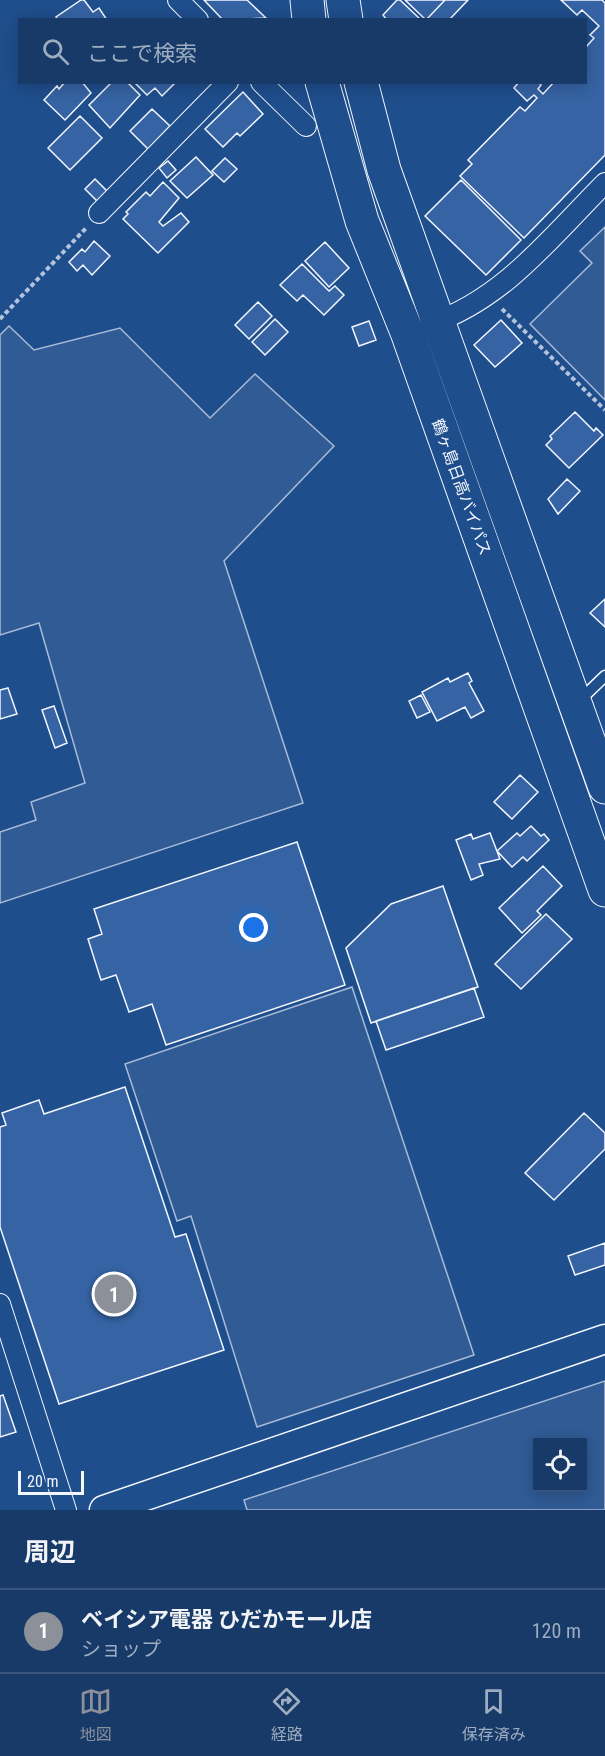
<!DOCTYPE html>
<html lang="ja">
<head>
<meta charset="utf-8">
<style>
  body { margin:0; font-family:"Roboto Condensed","Noto Sans JP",sans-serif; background:#20416f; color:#f1f3f6 }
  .controls { position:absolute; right:18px; bottom:18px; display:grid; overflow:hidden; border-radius:0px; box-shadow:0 3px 15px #0003 }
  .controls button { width:54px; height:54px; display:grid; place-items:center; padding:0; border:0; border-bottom:2px solid #36547d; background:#173a69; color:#f1f3f6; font:30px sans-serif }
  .scale { position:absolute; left:18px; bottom:15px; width:66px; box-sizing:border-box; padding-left:6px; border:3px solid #f2f6ff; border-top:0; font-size:16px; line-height:21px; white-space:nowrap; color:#f2f6ff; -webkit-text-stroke:4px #1f4e8c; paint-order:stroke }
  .you { position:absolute; left:254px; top:928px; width:21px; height:21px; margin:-15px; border:4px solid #fff; border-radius:50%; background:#1a73e8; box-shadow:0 0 0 9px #1a73e833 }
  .badge { display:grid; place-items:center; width:39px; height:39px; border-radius:50%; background:#8c9099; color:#fff; font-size:20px; font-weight:700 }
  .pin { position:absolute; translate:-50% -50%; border:3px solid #fff; box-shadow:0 2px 6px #0006 }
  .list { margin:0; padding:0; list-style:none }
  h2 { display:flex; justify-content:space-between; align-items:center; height:78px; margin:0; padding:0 24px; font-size:26px }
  h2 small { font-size:20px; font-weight:400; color:#9eadc0 }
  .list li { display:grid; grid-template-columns:39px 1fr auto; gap:18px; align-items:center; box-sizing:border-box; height:84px; padding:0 24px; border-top:2px solid #36547d }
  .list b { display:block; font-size:22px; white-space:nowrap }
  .list p { margin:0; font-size:20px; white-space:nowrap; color:#9eadc0 }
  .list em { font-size:20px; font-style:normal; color:#9eadc0 }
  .icon { flex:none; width:33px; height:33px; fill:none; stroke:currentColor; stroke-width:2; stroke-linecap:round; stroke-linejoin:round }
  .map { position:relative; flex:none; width:605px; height:1510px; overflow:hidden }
  .search { position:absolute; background:#173a69; box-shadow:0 3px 15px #0003; left:18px; right:18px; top:18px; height:66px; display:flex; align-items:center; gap:15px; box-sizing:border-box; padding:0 21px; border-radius:0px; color:#9eadc0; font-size:22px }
  .sheet { height:162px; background:#173a69 }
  nav { display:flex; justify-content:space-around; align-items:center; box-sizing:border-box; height:84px; border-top:2px solid #36547d; background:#173a69; font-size:16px; color:#9eadc0 }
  nav a { display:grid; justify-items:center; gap:3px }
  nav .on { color:#8c9099 }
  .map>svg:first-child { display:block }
  .built { fill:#305b95; stroke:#a8bbd7; stroke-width:1.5; fill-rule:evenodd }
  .building { fill:#3563a3; stroke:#f2f6ff; stroke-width:1.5 }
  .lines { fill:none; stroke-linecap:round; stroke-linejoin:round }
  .lane-casing { stroke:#f2f6ff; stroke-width:13 }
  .street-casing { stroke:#f2f6ff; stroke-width:22 }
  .secondary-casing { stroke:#f2f6ff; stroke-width:31 }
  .highway-casing { stroke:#f2f6ff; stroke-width:35 }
  .path { stroke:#b3c4dc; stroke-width:4; stroke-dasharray:4.5 3; stroke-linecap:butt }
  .lane { stroke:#1f4e8c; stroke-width:10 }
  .street { stroke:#1f4e8c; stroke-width:20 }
  .secondary { stroke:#1f4e8c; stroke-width:28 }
  .highway { stroke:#1f4e8c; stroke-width:33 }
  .labels { text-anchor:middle; stroke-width:4.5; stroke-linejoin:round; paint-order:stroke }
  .street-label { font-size:16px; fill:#f2f6ff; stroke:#1f4e8c }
</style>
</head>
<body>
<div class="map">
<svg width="605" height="1510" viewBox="0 0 605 1510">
  <rect width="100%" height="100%" fill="#1f4e8c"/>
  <!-- built -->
  <path class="built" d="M605 227V400L530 324 592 263 580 251Z
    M9 326 34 350 120 328 210 418 255 374 334 446 224 561 303 803 0 903V832L36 820 31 802 85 783 39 623 0 635V335Z
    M352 987 474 1355 257 1427 191 1216 177 1221 125 1064Z
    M605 1381V1510H247L244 1500ZM582 1442V1488H538V1442Z"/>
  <!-- building -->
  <path class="building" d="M81 0H84L93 12 99 8 107 20H58L56 17Z
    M204 0H247L266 18 223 20Z
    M397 0H400L420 19 387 20 383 15Z
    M405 0H445L426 20Z
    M445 0H468L449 20H426Z
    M561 0H602L605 3V155L524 238 460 176 472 164 468 160 520 107 525 111 537 98 534 95 527 101 514 88 519 82H539L541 85 538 89 543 94 554 82H586V47L594 38 590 35 599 26 582 10 577 15Z
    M65 82H82L91 93 65 120 44 100 57 86 59 89Z
    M112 82H127L140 95 110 128 89 105Z
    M134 82H176L162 96 155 88 147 95Z
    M243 92 263 114 240 136 237 133 223 147 205 129Z
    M152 109 170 126 148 149 130 131Z
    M80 116 102 138 70 170 48 148Z
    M196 157 213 175 187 198 170 181Z
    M225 158 237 169 224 182 212 171Z
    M168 161 176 170 167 178 159 168Z
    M95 179 109 193 99 203 85 189Z
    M461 180 521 240 486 275 425 216Z
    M163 182 179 198 159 222 163 226 181 213 189 222 158 253 123 219 128 214 126 212 146 192 150 196Z
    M94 241 110 256 92 275 83 265 77 271 69 262 82 249 85 252Z
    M325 242 349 268 329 287 305 261Z
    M302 264 329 291 335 286 344 295 324 315 303 295 297 301 280 285Z
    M258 302 272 316 249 339 235 325Z
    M275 319 288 332 265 355 252 342Z
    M501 320 522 343 495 367 474 345Z
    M369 321 376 340 359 346 352 327Z
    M575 412 594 431 596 428 603 435 569 468 546 445 552 439 550 436Z
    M567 479 580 491 558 514 548 499Z
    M605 599V627L590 613Z
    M468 673 472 681 469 683 484 711 471 718 465 707 437 721 422 692 448 678 450 682Z
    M8 688 17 714 0 719V690Z
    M421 695 430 712 417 718 409 701Z
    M54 706 67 743 55 748 42 710Z
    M520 775 538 792 512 819 494 802Z
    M531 826 541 836 544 834 549 840 527 861 523 857 512 867 497 851 517 833 520 836Z
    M490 833 500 859 479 864 483 875 471 880 456 840 471 834 473 839Z
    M297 842 345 985 166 1045 152 1004 129 1012 116 975 101 980 88 939 102 934 94 909Z
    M543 866 562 886 537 911 541 915 522 933 499 908Z
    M443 886 478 987 371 1023 346 948 391 904Z
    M546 914 572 939 521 989 495 964Z
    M474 988 484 1017 386 1050 376 1021Z
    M125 1087 175 1237 186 1234 224 1350 59 1404 0 1227V1127L6 1125 2 1113 39 1100 44 1114Z
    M584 1113 605 1133V1149L554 1200 525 1173Z
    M605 1243V1265L575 1275 568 1256Z
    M3 1395 16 1432 0 1437V1396Z"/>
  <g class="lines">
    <!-- lane casing -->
    <g class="lane-casing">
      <path id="lane" d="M578 702 605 676"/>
    </g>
    <!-- street casing -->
    <g class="street-casing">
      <path id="street" d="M178 0 198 20
        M261 82 306 126
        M99 213 228 82
        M430 324C504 299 551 237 605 183
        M0 1304 66 1510"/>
    </g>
    <!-- secondary casing -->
    <g class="secondary-casing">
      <path id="secondary" d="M104 1510 605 1339"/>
    </g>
    <!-- highway casing -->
    <g class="highway-casing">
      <path id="highway" d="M307 0 309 20
        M343 0 346 20
        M322 82 362 221 407 332 605 890
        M361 82 384 170 605 787"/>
    </g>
    <!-- path -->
    <path class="path" d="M502 309 605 410
      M0 319 87 227"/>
    <!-- lane -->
    <use href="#lane" class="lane"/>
    <!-- street -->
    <use href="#street" class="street"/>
    <!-- secondary -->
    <use href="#secondary" class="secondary"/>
    <!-- highway -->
    <use href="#highway" class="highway"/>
  </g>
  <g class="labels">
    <!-- street labels -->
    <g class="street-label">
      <text transform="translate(462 487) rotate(70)" y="6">鶴ヶ島日高バイパス</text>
    </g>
  </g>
</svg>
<div class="controls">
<button><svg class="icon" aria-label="locate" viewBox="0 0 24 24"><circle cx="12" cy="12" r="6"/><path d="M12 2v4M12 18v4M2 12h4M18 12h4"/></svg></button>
</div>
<div class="scale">20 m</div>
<div class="you"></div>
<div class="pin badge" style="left:114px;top:1294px">1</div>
<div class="search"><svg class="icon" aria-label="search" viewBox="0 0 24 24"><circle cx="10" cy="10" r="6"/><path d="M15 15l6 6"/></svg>ここで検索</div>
</div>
<section class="sheet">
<h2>周辺<small></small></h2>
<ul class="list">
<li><span class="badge">1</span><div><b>ベイシア電器 ひだかモール店</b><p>ショップ</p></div><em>120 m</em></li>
</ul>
</section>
<nav>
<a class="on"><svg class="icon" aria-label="map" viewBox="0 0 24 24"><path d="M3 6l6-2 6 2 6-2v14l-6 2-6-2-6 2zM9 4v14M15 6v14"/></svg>地図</a>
<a><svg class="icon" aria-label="directions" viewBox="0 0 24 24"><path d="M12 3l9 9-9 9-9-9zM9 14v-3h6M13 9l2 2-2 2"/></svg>経路</a>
<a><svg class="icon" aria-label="saved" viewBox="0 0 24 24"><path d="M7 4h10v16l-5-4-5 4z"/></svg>保存済み</a>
</nav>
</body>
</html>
